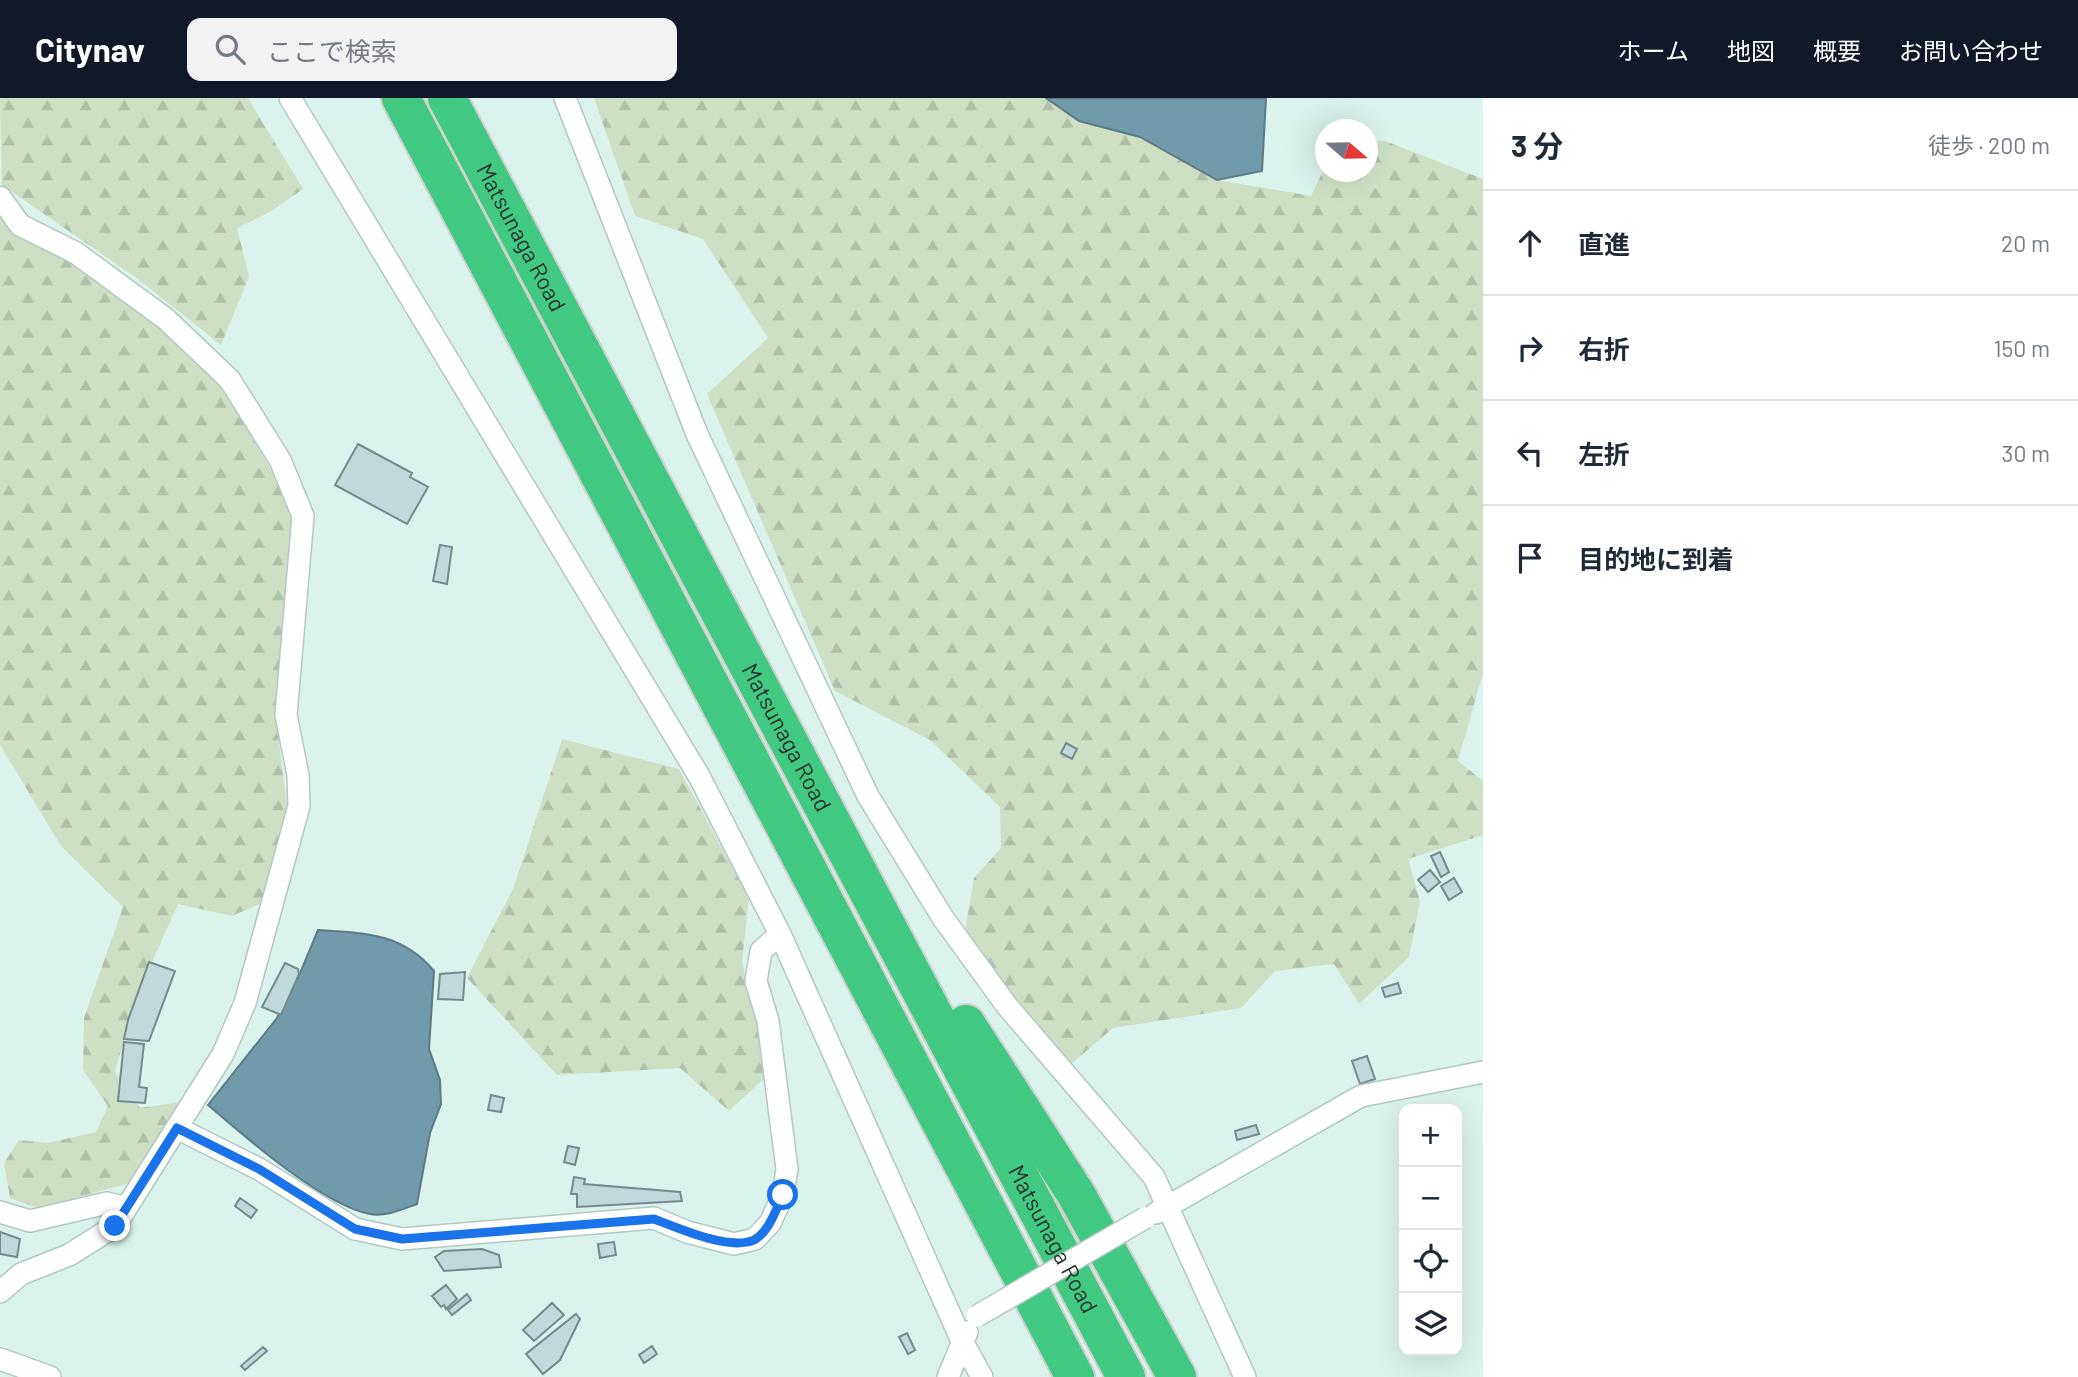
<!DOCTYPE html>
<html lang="ja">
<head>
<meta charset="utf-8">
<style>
  body { margin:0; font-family:Barlow,"Noto Sans JP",sans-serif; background:#f2f2f3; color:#1f2937 }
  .controls { position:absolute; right:21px; bottom:21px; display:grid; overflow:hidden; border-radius:14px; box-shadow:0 7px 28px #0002 }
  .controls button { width:63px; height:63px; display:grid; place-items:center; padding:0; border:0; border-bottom:2px solid #e0e1e3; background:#fff; color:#1f2937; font:35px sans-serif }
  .compass { position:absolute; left:1315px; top:21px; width:63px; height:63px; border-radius:50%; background:#fff; box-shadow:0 7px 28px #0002; rotate:110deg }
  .stop { position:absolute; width:21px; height:21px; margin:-16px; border:5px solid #1a73e8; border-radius:50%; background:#fff }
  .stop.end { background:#1a73e8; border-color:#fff; box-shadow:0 2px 7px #0008 }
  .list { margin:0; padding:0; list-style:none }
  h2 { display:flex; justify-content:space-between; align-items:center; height:91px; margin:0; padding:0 28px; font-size:30px }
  h2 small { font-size:23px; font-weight:400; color:#747a83 }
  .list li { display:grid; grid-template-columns:46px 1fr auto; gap:21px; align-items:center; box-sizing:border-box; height:105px; padding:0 28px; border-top:2px solid #e0e1e3 }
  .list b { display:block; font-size:26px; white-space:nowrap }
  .list em { font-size:23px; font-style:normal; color:#747a83 }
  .icon { flex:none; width:38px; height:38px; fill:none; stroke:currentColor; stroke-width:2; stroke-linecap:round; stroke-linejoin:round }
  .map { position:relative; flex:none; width:1483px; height:1279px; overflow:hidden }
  header { display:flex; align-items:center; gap:42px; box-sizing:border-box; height:98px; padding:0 35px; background:#111827; color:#fff }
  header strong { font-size:33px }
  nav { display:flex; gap:38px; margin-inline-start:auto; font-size:24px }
  .search { width:490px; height:63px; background:#f2f2f3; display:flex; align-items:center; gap:18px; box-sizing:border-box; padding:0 24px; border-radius:14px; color:#747a83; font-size:26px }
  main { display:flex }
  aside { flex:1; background:#fff }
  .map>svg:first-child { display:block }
  .forest { fill:url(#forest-firs) }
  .water { fill:#719bac; stroke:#5b7b86; stroke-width:2 }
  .building { fill:#c0d9da; stroke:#748b8d; stroke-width:2 }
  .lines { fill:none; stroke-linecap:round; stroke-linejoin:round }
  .street-casing { stroke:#b2c9c3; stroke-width:24 }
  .highway-casing { stroke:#cfd1d1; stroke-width:42 }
  .street { stroke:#fff; stroke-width:21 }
  .highway { stroke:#41c981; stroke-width:38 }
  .street-bridge-casing { stroke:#b2c9c3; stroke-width:24; stroke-linecap:butt }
  .street-bridge { stroke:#fff; stroke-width:21 }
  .route { stroke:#1a73e8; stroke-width:9 }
  .labels { text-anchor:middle; stroke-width:7; stroke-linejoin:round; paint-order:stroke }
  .street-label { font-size:23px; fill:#27302e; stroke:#dbf3ed }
</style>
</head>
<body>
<header>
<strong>Citynav</strong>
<div class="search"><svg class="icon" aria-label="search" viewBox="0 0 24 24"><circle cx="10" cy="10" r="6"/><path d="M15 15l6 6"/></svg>ここで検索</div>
<nav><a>ホーム</a><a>地図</a><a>概要</a><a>お問い合わせ</a></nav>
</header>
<main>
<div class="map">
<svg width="1483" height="1279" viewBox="0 0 1483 1279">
  <defs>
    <pattern id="forest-firs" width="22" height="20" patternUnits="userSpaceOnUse" patternTransform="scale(1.75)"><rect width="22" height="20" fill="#cfdfc4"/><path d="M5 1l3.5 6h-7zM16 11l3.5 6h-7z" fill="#b2c0a9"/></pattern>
  </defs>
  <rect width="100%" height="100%" fill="#dbf3ed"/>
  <!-- forest -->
  <path class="forest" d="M0 0H248L303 91 268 115 237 130 249 179 221 247 138 181 2 87Z
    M594 0H1046L1079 23 1140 39 1217 82 1311 98 1325 69V74H1367L1368 43H1385L1483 81V575L1458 663 1483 683V737L1408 761 1420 803 1409 859 1359 906 1334 866 1275 873 1241 910 1113 930 1070 967 1016 908 965 833 974 780 1001 750 1000 709 930 642 835 593 707 296 768 240 703 141 635 118Z
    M0 114 165 226 236 304 297 423 276 622 287 707 264 804 232 818 178 806 136 899 115 974 140 1010 193 1002 137 1083 38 1110 10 1100 4 1065 19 1042 48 1045 96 1034 108 1008 83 972 84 920 123 809 61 748 0 647Z
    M562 641 679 671 749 800 742 864 768 977 729 1013 680 970 557 977 467 880 513 791Z"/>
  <!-- water -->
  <path class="water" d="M1046 0H1266L1262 73 1217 82 1140 39 1079 23Z
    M318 832C365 835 402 835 434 873L429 951 440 982 441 1006 430 1035 417 1106C403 1111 386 1119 370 1116 323 1107 245 1039 208 1007L277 920 301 873Z"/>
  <!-- building -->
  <path class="building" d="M358 346 412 375 410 379 428 389 407 426 335 387Z
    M440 447 452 449 447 486 433 483Z
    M1066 645 1077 651 1072 661 1061 655Z
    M1440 754 1449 774 1441 779 1431 758Z
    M1430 772 1440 784 1428 794 1418 782Z
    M1454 780 1462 794 1449 802 1441 788Z
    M149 864 175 873 149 943 124 941 128 922Z
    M285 865 298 871 299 876 281 917 262 909Z
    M465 874 463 902 438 901 440 876Z
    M1398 885 1401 895 1385 899 1382 890Z
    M124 944 144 946 139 989 147 990 145 1005 118 1003Z
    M1367 958 1375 981 1360 986 1352 963Z
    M491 997 504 1000 501 1014 488 1012Z
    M1256 1027 1259 1036 1237 1042 1235 1033Z
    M568 1048 579 1050 575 1067 564 1064Z
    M574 1079 585 1081 584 1086 680 1094 682 1103 577 1109V1096H571Z
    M240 1100 257 1112 251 1120 235 1108Z
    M0 1134 20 1141 17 1159 0 1156Z
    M614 1144 616 1157 600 1160 598 1146Z
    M482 1151 499 1157 501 1169 444 1173 435 1159 444 1153Z
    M446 1187 457 1201 446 1211 444 1207 441 1209 432 1198Z
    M467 1196 471 1202 452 1217 448 1212Z
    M552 1205 564 1217 534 1243 523 1232Z
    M576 1216 580 1221 560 1262 543 1276 526 1256Z
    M907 1235 915 1252 908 1256 899 1239Z
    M652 1248 657 1256 644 1265 639 1257Z
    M263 1249 267 1253 245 1272 241 1268Z"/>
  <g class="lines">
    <!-- street casing -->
    <g class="street-casing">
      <path id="street" d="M290 0 699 678 780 836 962 1243 982 1279
        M565 0 697 336 868 698 943 820 1007 908 1154 1079 1245 1279
        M0 99 20 127 76 155 166 221 230 282 280 362 303 418 286 617 298 677 299 708 245 905 223 956 115 1128 69 1157 21 1176 0 1194
        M177 1030 259 1071 355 1131 402 1141 654 1120 687 1134 734 1146 755 1141 770 1125 783 1097 787 1071 768 923 756 883 761 853 780 836
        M0 1114 30 1123 107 1105 126 1110
        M1156 1115 1361 998 1483 974
        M0 1261 50 1279
        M948 1279 967 1234"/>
    </g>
    <!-- highway casing -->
    <g class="highway-casing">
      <g id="highway">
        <path d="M401 0 1075 1279"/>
        <path id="s1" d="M447 0 1126 1279"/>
        <path d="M966 926 1076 1096 1177 1279"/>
      </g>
    </g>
    <!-- street -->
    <use href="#street" class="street"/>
    <!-- highway -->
    <use href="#highway" class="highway"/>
    <!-- street-bridge casing -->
    <g class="street-bridge-casing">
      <path id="street-bridge" d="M977 1218 1145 1120"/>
    </g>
    <!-- street-bridge -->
    <use href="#street-bridge" class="street-bridge"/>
  </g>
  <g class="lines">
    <!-- route -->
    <path class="route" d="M115 1128 177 1030 259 1071 355 1131 402 1141 654 1121C678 1130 729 1153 754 1142 769 1134 776 1111 783 1097"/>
  </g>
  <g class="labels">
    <!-- street labels -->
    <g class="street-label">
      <text dy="8" stroke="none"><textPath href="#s1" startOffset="158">Matsunaga Road</textPath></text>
      <text dy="8" stroke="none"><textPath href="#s1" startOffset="724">Matsunaga Road</textPath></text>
      <text dy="8" stroke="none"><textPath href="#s1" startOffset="1292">Matsunaga Road</textPath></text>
    </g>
  </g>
</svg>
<div class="controls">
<button>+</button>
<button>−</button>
<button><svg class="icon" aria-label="locate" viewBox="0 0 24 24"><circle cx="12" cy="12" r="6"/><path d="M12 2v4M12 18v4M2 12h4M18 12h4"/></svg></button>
<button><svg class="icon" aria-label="layers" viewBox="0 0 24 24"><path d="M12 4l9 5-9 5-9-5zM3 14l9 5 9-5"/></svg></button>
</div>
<svg class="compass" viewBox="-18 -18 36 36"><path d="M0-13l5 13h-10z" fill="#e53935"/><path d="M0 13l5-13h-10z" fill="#747a83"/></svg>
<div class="stop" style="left:783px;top:1097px"></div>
<div class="stop end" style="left:115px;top:1128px"></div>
</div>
<aside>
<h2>3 分<small>徒歩 · 200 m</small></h2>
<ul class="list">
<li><svg class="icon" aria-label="ahead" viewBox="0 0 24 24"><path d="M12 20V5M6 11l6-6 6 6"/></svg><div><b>直進</b></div><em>20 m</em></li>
<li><svg class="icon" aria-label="right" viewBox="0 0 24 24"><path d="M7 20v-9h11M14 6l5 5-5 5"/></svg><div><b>右折</b></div><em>150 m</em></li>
<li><svg class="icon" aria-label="left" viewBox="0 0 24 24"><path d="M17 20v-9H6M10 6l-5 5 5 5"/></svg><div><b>左折</b></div><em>30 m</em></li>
<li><svg class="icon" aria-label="arrive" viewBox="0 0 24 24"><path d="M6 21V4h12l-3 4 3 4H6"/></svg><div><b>目的地に到着</b></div></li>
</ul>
</aside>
</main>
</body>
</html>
